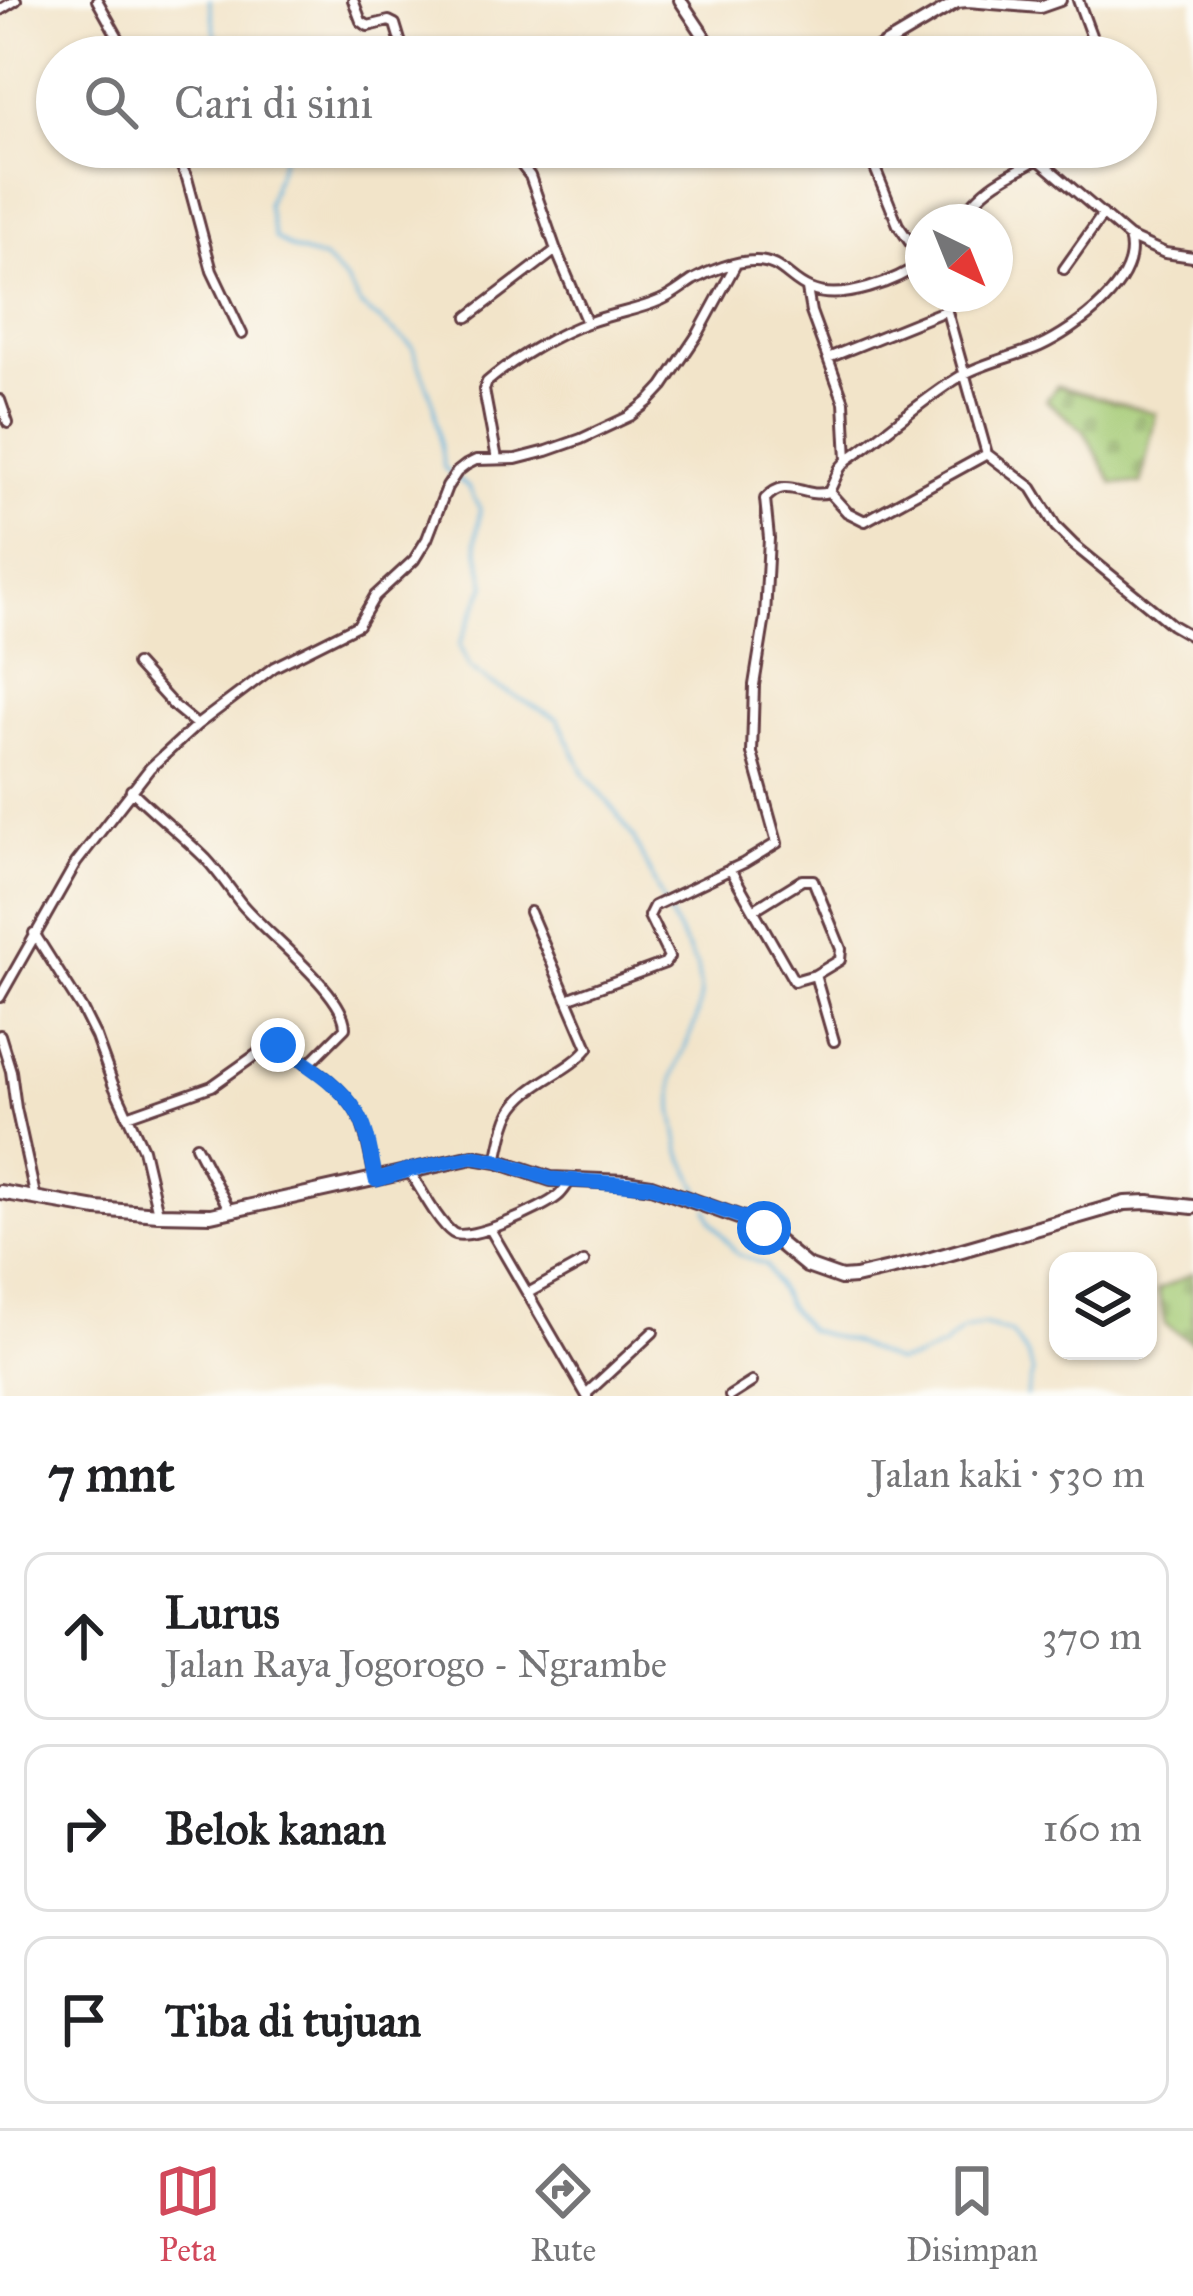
<!DOCTYPE html>
<html lang="id">
<head>
<meta charset="utf-8">
<style>
  body { margin:0; font-family:"IM FELL Great Primer",serif; background:#f6f6f6; color:#202124 }
  .controls { position:absolute; right:36px; bottom:36px; display:grid; overflow:hidden; border-radius:24px; box-shadow:0 3px 9px #0004 }
  .controls button { width:108px; height:108px; display:grid; place-items:center; padding:0; border:0; border-bottom:3px solid #e0e0e0; background:#fff; color:#202124; font:60px sans-serif }
  .compass { position:absolute; left:905px; top:204px; width:108px; height:108px; border-radius:50%; background:#fff; box-shadow:0 3px 9px #0004; rotate:137deg }
  .stop { position:absolute; width:36px; height:36px; margin:-27px; border:9px solid #1a73e8; border-radius:50%; background:#fff }
  .stop.end { background:#1a73e8; border-color:#fff; box-shadow:0 3px 12px #0008 }
  .list { margin:0; padding:0; list-style:none }
  h2 { display:flex; justify-content:space-between; align-items:center; height:156px; margin:0; padding:0 48px; font-size:51px }
  h2 small { font-size:39px; font-weight:400; color:#757577 }
  .list li { display:grid; grid-template-columns:78px 1fr auto; gap:36px; align-items:center; box-sizing:border-box; height:168px; margin:0 24px 24px; padding:0 24px; border:3px solid #e0e0e0; border-radius:24px }
  .list b { display:block; font-size:45px; white-space:nowrap }
  .list p { margin:0; font-size:39px; white-space:nowrap; color:#757577 }
  .list em { font-size:39px; font-style:normal; color:#757577 }
  .icon { flex:none; width:66px; height:66px; fill:none; stroke:currentColor; stroke-width:2; stroke-linecap:round; stroke-linejoin:round }
  .map { position:relative; flex:none; width:1193px; height:1396px; overflow:hidden }
  .search { position:absolute; background:#fff; box-shadow:0 3px 9px #0004; left:36px; right:36px; top:36px; height:132px; display:flex; align-items:center; gap:30px; box-sizing:border-box; padding:0 42px; border-radius:66px; color:#757577; font-size:45px }
  .sheet { height:732px; background:#fff }
  nav { display:flex; justify-content:space-around; align-items:center; box-sizing:border-box; height:168px; border-top:3px solid #e0e0e0; background:#fff; font-size:33px; color:#757577 }
  nav a { display:grid; justify-items:center; gap:6px }
  nav .on { color:#d1495b }
  .map>svg:first-child { display:block }
  .cemetery { fill:url(#cemetery-stones); stroke:#787550; stroke-width:3 }
  .lines { fill:none; stroke-linecap:round; stroke-linejoin:round }
  .stream { stroke:#62b2dc; stroke-width:3 }
  .minor-casing { stroke:#633d43; stroke-width:14 }
  .tertiary-casing { stroke:#633d43; stroke-width:16 }
  .secondary-casing { stroke:#633d43; stroke-width:18 }
  .minor { stroke:#fff; stroke-width:8 }
  .tertiary { stroke:#fff; stroke-width:10 }
  .secondary { stroke:#fff; stroke-width:12 }
  .route { stroke:#1a73e8; stroke-width:15 }
</style>
</head>
<body>
<div class="map">
<svg width="1193" height="1396" viewBox="0 0 1193 1396">
  <defs>
    <pattern id="cemetery-stones" width="16" height="16" patternUnits="userSpaceOnUse" patternTransform="scale(3)"><rect width="16" height="16" fill="#a5cb76"/><path d="M2 7V4a2 2 0 0 1 4 0v3zM10 15v-3a2 2 0 0 1 4 0v3z" fill="#90ae66"/></pattern>
  </defs>
  <rect width="100%" height="100%" fill="#fdfcf7"/>
  <filter id="ink" filterUnits="userSpaceOnUse"><feTurbulence type="fractalNoise" baseFrequency=".00833" numOctaves="2"/><feDisplacementMap in="SourceGraphic" scale="24" xChannelSelector="R" yChannelSelector="G"/><feConvolveMatrix kernelMatrix="1 2 1 2 8 2 1 2 1" color-interpolation-filters="sRGB"/></filter>
  <filter id="wash" filterUnits="userSpaceOnUse"><feTurbulence type="fractalNoise" baseFrequency=".004" numOctaves="4" result="noise"/><feDisplacementMap in="SourceGraphic" scale="48" xChannelSelector="R" yChannelSelector="G"/><feGaussianBlur stdDeviation="2.7" result="paint"/><feColorMatrix in="noise" values="0 0 0 0 0 0 0 0 0 0 0 0 0 0 0 0 0 1.4 0 .05"/><feComposite in="paint" operator="in"/></filter>
  <g filter="url(#wash)">
    <rect width="100%" height="100%" fill="#f2e4c9"/>
    <!-- cemetery -->
    <path class="cemetery" d="M1057 386 1156 413 1141 484 1113 483 1084 431 1046 400Z
      M1193 1273V1343L1165 1324 1158 1290Z"/>
    <g class="lines">
      <!-- stream -->
      <path class="stream" d="M209 0 218 48 222 57
        M282 147 284 154 267 205 275 238 294 250 324 259 347 282 361 306 412 346 434 404 444 468 469 488 480 509 476 541 486 585 459 645 470 668 492 684 558 719 585 775 613 808 633 837 673 922 697 967 701 995 696 1020 673 1077V1109L680 1150 704 1200
        M707 1209 711 1220 737 1254 766 1265 788 1306 808 1330 852 1342 896 1362 917 1358 944 1346 962 1330 983 1325 1011 1333 1027 1355 1033 1372 1026 1396"/>
    </g>
  </g>
  <g filter="url(#ink)">
    <g class="lines">
      <!-- minor casing -->
      <g class="minor-casing">
        <path id="minor" d="M97 0 129 57
          M353 0 361 21 368 26 389 21 395 24 405 57
          M1078 0 1099 57
          M0 10 16 0
          M172 147 187 178 212 271 242 334
          M507 147 530 176 556 250 587 323
          M863 147 875 168 898 225 923 261
          M711 154 721 147
          M956 222C970 206 983 190 1002 179 1020 168 1038 161 1055 147
          M1129 237 1165 253 1193 257
          M1064 269 1103 214
          M807 289 811 312 844 402 847 460
          M942 294 987 454 1032 488 1056 527 1074 545 1172 625 1193 637
          M468 317 556 250
          M828 358 947 310
          M0 400 8 423
          M497 459 484 390 487 382C512 360 558 333 590 322 614 313 639 310 661 300 673 295 682 287 693 280 709 271 735 261 754 261 781 260 789 281 810 289 841 303 897 281 923 262
          M829 492 847 512 865 521 987 454
          M136 664 174 706 197 725
          M131 790C155 814 182 835 206 859 219 873 229 888 240 902 263 932 346 993 345 1028L308 1065
          M730 869 794 981 815 975 840 960 841 949 813 880H802L755 909
          M34 933 82 1009 96 1037 113 1084 143 1149 158 1213
          M815 975 834 1041
          M0 997 76 863 150 768 197 725 274 667 358 625 375 596 414 560 427 539 447 487 457 472 466 465 476 460 516 459 547 451 581 439 630 416 649 401 663 386 698 334 736 264
          M567 999 665 963 669 957 649 916 654 906 744 863 777 843 752 753 754 685 765 617 769 538 765 499C788 474 803 500 829 492L840 468 847 460C885 434 921 400 961 376 985 362 1015 357 1040 346 1075 330 1143 281 1129 237L1039 160
          M0 1035 11 1071 16 1108 36 1199
          M127 1116 212 1086 274 1042C304 1062 346 1086 361 1121 368 1138 371 1159 375 1178
          M196 1146 230 1211
          M497 1161C501 1145 503 1127 511 1112 527 1083 568 1073 588 1048L530 912
          M409 1171C420 1187 438 1223 453 1233 468 1243 544 1208 558 1196 563 1192 566 1186 570 1181
          M490 1229 587 1396
          M528 1293 584 1262
          M586 1394 653 1332
          M730 1396 752 1382"/>
      </g>
      <!-- tertiary casing -->
      <g class="tertiary-casing">
        <path id="tertiary" d="M680 0 718 57
          M864 57 957 2 968 1 1040 7 1060 0"/>
      </g>
      <!-- secondary casing -->
      <g class="secondary-casing">
        <path id="secondary" d="M0 1192 97 1209 158 1214 211 1215 473 1157 497 1161 551 1179 626 1182 651 1186 755 1223 807 1266 841 1278 855 1277 924 1261 1125 1203 1148 1202 1193 1207"/>
      </g>
      <!-- minor -->
      <use href="#minor" class="minor"/>
      <!-- tertiary -->
      <use href="#tertiary" class="tertiary"/>
      <!-- secondary -->
      <use href="#secondary" class="secondary"/>
    </g>
  </g>
  <g class="lines" filter="url(#ink)">
    <!-- route -->
    <path class="route" d="M278 1045C306 1064 341 1084 358 1114 369 1133 371 1159 376 1180L408 1170 473 1157 497 1161 551 1179 651 1186 747 1219 764 1228"/>
  </g>
</svg>
<div class="controls">
<button><svg class="icon" aria-label="layers" viewBox="0 0 24 24"><path d="M12 4l9 5-9 5-9-5zM3 14l9 5 9-5"/></svg></button>
</div>
<svg class="compass" viewBox="-18 -18 36 36"><path d="M0-13l5 13h-10z" fill="#e53935"/><path d="M0 13l5-13h-10z" fill="#757577"/></svg>
<div class="stop" style="left:764px;top:1228px"></div>
<div class="stop end" style="left:278px;top:1045px"></div>
<div class="search"><svg class="icon" aria-label="search" viewBox="0 0 24 24"><circle cx="10" cy="10" r="6"/><path d="M15 15l6 6"/></svg>Cari di sini</div>
</div>
<section class="sheet">
<h2>7 mnt<small>Jalan kaki · 530 m</small></h2>
<ul class="list">
<li><svg class="icon" aria-label="ahead" viewBox="0 0 24 24"><path d="M12 20V5M6 11l6-6 6 6"/></svg><div><b>Lurus</b><p>Jalan Raya Jogorogo - Ngrambe</p></div><em>370 m</em></li>
<li><svg class="icon" aria-label="right" viewBox="0 0 24 24"><path d="M7 20v-9h11M14 6l5 5-5 5"/></svg><div><b>Belok kanan</b></div><em>160 m</em></li>
<li><svg class="icon" aria-label="arrive" viewBox="0 0 24 24"><path d="M6 21V4h12l-3 4 3 4H6"/></svg><div><b>Tiba di tujuan</b></div></li>
</ul>
</section>
<nav>
<a class="on"><svg class="icon" aria-label="map" viewBox="0 0 24 24"><path d="M3 6l6-2 6 2 6-2v14l-6 2-6-2-6 2zM9 4v14M15 6v14"/></svg>Peta</a>
<a><svg class="icon" aria-label="directions" viewBox="0 0 24 24"><path d="M12 3l9 9-9 9-9-9zM9 14v-3h6M13 9l2 2-2 2"/></svg>Rute</a>
<a><svg class="icon" aria-label="saved" viewBox="0 0 24 24"><path d="M7 4h10v16l-5-4-5 4z"/></svg>Disimpan</a>
</nav>
</body>
</html>
